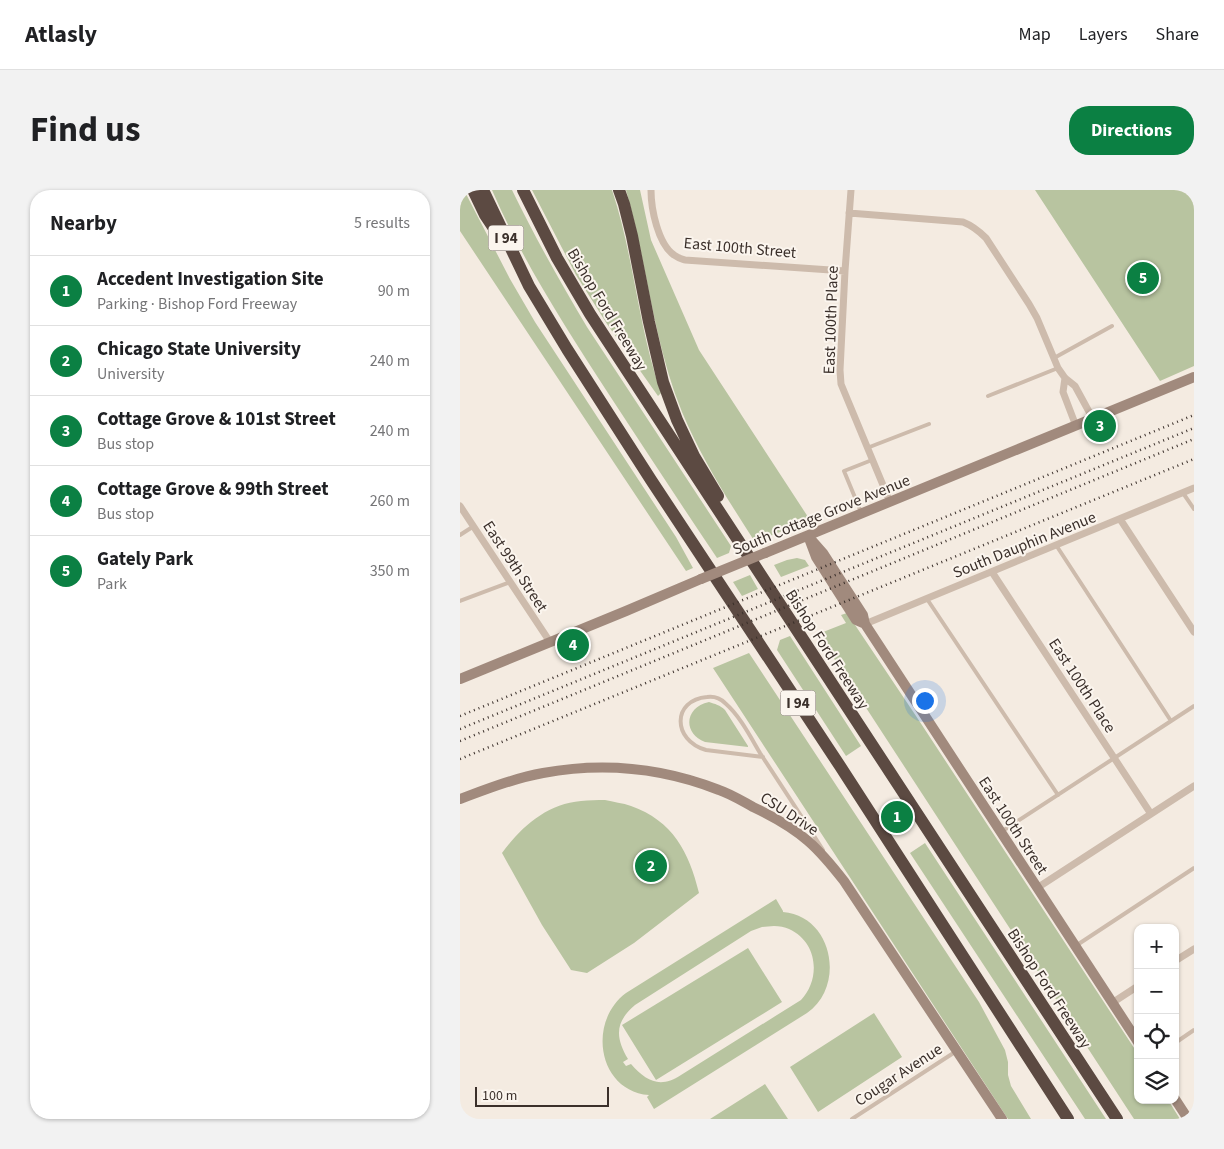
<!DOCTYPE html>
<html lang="en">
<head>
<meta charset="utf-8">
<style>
  body { margin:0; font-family:"Source Sans 3",sans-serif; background:#f2f2f2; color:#202124 }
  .controls { position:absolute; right:15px; bottom:15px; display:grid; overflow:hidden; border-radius:10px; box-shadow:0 1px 4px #0004 }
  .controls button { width:45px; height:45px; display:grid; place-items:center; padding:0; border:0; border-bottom:1px solid #e0e0e0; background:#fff; color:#202124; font:25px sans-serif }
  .scale { position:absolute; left:15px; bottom:12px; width:134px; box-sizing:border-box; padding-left:5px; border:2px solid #3b302b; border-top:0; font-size:14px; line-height:18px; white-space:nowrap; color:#3b302b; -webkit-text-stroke:4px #fbf5ee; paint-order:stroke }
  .you { position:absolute; left:464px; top:510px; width:18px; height:18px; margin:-12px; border:4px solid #fff; border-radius:50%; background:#1a73e8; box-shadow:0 0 0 8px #1a73e833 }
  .badge { display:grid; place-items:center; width:32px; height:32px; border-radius:50%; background:#0b8043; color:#fff; font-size:16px; font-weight:700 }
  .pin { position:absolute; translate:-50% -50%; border:2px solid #fff; box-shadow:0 1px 5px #0006 }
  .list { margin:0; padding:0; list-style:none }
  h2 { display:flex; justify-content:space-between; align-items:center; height:65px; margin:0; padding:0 20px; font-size:21px }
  h2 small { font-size:16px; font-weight:400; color:#757577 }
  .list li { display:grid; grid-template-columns:32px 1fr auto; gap:15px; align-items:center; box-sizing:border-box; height:70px; padding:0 20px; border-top:1px solid #e0e0e0 }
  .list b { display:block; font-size:19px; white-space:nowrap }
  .list p { margin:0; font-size:16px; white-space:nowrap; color:#757577 }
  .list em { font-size:16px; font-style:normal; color:#757577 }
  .icon { flex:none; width:28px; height:28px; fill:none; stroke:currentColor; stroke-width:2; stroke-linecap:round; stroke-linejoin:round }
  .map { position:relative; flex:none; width:734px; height:929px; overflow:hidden; border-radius:20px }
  header { display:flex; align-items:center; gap:30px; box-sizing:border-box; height:70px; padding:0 25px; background:#fff; border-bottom:1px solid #e0e0e0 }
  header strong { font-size:24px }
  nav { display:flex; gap:28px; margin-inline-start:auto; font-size:18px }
  .intro { display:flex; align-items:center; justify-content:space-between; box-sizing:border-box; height:120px; padding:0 30px }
  h1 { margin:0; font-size:35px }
  .button { padding:12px 22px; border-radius:20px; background:#0b8043; color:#fff; font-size:18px; font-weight:700 }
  main { display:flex; gap:30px; padding:0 30px }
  aside { flex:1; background:#fff; border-radius:20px; box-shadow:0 1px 4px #0004 }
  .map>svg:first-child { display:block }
  .green { fill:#b8c4a0; fill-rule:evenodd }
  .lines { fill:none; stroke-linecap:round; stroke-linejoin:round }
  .lane { stroke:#cdbbac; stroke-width:4 }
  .street { stroke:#cdbbac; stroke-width:7 }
  .secondary { stroke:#a18a7d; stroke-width:10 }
  .highway { stroke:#5c4a42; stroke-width:12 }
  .rail { stroke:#3b302b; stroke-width:2.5; stroke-dasharray:1 4; stroke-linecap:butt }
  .secondary-bridge { stroke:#a18a7d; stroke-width:10 }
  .labels { text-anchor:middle; stroke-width:4; stroke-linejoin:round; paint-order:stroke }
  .shield { fill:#fbf5ee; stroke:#756b66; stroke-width:1 }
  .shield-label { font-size:15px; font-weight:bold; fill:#3b302b }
  .street-label { font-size:16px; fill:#3b302b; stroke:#fbf5ee }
</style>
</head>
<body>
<header>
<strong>Atlasly</strong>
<nav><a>Map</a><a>Layers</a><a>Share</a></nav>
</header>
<div class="intro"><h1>Find us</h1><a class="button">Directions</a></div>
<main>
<aside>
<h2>Nearby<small>5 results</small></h2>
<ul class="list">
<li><span class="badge">1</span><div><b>Accedent Investigation Site</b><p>Parking · Bishop Ford Freeway</p></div><em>90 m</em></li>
<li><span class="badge">2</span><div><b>Chicago State University</b><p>University</p></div><em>240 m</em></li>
<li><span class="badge">3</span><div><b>Cottage Grove &amp; 101st Street</b><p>Bus stop</p></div><em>240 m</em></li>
<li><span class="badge">4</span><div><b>Cottage Grove &amp; 99th Street</b><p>Bus stop</p></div><em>260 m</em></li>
<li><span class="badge">5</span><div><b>Gately Park</b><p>Park</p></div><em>350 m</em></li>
</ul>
</aside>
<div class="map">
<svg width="734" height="929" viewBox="0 0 734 929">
  <rect width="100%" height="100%" fill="#f4ebe1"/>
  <!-- green -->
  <path class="green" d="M0 0H4L50 89 75 132 216 347 233 378 226 381 0 41Z
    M32 0H52C75 47 100 92 127 137L271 356 269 363 257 368C220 313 184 258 148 203 106 138 63 72 32 0Z
    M72 0H152C174 66 178 137 201 203L198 206 147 134 116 85Z
    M166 0H180L191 50 239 160 350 330 295 352C268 310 241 268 222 222 193 151 187 73 166 0Z
    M575 0H734V176L700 191Z
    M337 368 345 370 349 376 321 387 314 375 327 370Z
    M290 385 298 399 282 406 273 392Z
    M387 423 456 526 678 864V910H708L720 929H674L358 444 386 433 381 425Z
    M330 446 401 556 386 566 317 460 320 450Z
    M289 463 519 812 545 860 548 872V885L551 896 571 929H548L253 478Z
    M249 512C255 514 260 515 265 520L288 556V557L245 552C222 543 225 517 249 512Z
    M145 610C153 612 163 613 171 616 213 631 229 662 239 703L174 753 127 783 111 780 82 735 42 663C62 636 87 614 121 611 129 610 137 610 145 610Z
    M465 653 646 929H625L450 663Z
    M316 709 323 721V722C373 726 386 796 347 823L194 919 187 907 189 905C138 901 127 832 166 803ZM314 736C319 736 325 737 329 739 358 752 361 789 341 810L221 885C200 899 186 891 171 874L166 876 163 872 168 869C155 847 155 832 175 815L291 741 302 737Z
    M288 758 322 812 196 890 162 835Z
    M414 823 442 867 358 922 330 877Z
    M305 894 328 929H250Z"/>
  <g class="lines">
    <!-- lane -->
    <path class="lane" d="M594 168 652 136
      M528 206 598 178
      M407 258 469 234
      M723 303 734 319
      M401 322 384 281 412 270
      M0 345 14 336
      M596 355 711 531
      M467 409 598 605
      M0 411 50 392
      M303 567 246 560C212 550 212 510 247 507 254 506 260 508 265 513 280 526 290 546 300 563 321 595 342 627 363 660
      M541 642 734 516
      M617 755 734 678
      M715 853 734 840
      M392 929 495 862"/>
    <!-- street -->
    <path class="street" d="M191 0C191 19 198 54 214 65 218 68 222 69 225 70L385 81
      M391 0 385 81 380 180 381 194 430 312
      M389 23 503 32C513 36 519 41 526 48L569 114 577 128 598 178 605 188 615 196 633 229
      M605 188 603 202 616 236
      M0 316 90 452
      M660 329 734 442
      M532 382 691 624
      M405 434 734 298
      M577 698 734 596
      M715 771 734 759
      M652 813 678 796"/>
    <!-- secondary -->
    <path class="secondary" d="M348 346 363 363 403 425 405 434 678 852
      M350 351 356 367 396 430 405 434
      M305 363 734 187
      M0 489 166 421 241 389
      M0 609C27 599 55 588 83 583 143 572 203 578 259 600 271 604 282 611 293 617 312 626 332 637 348 651 362 663 373 677 384 691L542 929
      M715 909 728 929"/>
    <!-- highway -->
    <path class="highway" d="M13 0 25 25 35 40
      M23 0 69 96 107 159 191 290 380 576 608 929
      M63 0 97 68 130 124 657 929
      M159 0 164 14 172 46 189 132 203 192 217 230 234 266 258 306"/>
    <!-- rail -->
    <path class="rail" d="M0 526 734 225
      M0 539 734 238
      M0 551 734 249
      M0 569 734 269"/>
    <!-- secondary-bridge -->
    <path class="secondary-bridge" d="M241 389 305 363"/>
  </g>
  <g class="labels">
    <!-- shield labels -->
    <g class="shield">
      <rect x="28.5" y="35.5" width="35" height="25" rx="4"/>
      <rect x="320.5" y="500.5" width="35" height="25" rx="4"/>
    </g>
    <g class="shield-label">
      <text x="46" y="53">I 94</text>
      <text x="338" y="518">I 94</text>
    </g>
    <!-- street labels -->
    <g class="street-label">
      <text transform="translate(280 57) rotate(5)" y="6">East 100th Street</text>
      <text transform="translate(148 119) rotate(59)" y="6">Bishop Ford Freeway</text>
      <text transform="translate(370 130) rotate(-88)" y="6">East 100th Place</text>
      <text transform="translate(361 324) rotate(-22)" y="6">South Cottage Grove Avenue</text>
      <text transform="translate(564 354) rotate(-22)" y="6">South Dauphin Avenue</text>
      <text transform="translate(56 376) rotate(57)" y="6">East 99th Street</text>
      <text transform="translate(368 459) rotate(57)" y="6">Bishop Ford Freeway</text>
      <text transform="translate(623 495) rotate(57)" y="6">East 100th Place</text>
      <text transform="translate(330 623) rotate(33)" y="6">CSU Drive</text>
      <text transform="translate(554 635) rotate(57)" y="6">East 100th Street</text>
      <text transform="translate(590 798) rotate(57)" y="6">Bishop Ford Freeway</text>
      <text transform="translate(438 884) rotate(-33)" y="6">Cougar Avenue</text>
    </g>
  </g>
</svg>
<div class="controls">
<button>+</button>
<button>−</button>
<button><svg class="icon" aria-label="locate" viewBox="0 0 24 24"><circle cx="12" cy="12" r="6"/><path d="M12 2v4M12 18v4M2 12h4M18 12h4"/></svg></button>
<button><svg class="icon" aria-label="layers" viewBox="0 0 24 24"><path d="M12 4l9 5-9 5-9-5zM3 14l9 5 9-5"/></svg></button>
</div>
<div class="scale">100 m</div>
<div class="you"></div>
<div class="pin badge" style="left:437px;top:627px">1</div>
<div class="pin badge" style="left:191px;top:676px">2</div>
<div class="pin badge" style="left:640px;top:236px">3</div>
<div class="pin badge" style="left:113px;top:455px">4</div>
<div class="pin badge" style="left:683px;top:88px">5</div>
</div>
</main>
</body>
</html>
